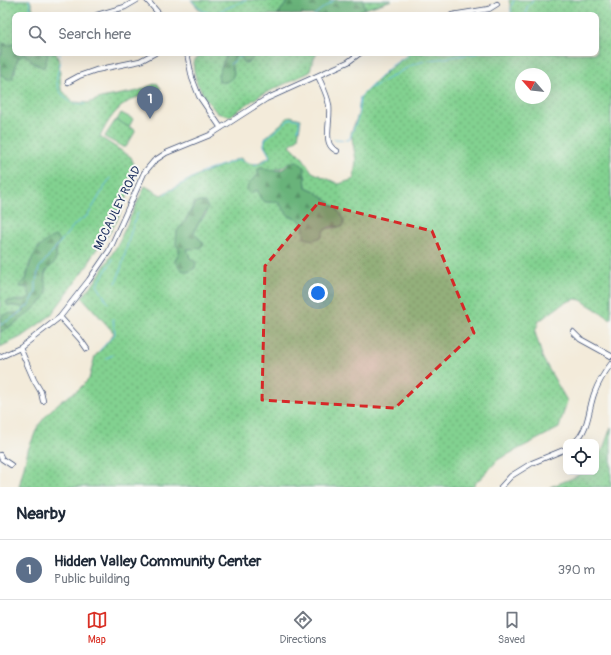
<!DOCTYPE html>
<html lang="en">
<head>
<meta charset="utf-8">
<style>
  body { margin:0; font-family:Pangolin,sans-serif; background:#f6f6f7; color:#1f2937 }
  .controls { position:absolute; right:12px; bottom:12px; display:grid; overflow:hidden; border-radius:8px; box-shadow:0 4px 16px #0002 }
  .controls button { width:36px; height:36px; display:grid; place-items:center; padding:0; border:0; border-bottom:1px solid #e0e1e3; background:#fff; color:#1f2937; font:20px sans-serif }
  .compass { position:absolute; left:515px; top:68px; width:36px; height:36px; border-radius:50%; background:#fff; box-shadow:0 4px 16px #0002; rotate:298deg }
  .you { position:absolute; left:318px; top:293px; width:14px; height:14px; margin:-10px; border:3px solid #fff; border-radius:50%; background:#1a73e8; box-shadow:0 0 0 6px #1a73e833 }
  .badge { display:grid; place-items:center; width:26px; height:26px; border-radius:50%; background:#d93025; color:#fff; font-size:13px; font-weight:700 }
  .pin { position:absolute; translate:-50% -33px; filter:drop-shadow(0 1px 2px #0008) }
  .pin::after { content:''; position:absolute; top:21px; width:14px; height:12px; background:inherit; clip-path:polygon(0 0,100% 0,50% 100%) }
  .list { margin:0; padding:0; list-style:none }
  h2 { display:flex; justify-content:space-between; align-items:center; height:52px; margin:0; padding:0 16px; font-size:17px }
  h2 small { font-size:13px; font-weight:400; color:#747a83 }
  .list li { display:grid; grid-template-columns:26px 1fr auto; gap:12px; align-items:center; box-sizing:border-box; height:60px; padding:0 16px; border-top:1px solid #e0e1e3 }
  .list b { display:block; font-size:15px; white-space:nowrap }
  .list p { margin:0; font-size:13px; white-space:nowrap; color:#747a83 }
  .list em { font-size:13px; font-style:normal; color:#747a83 }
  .icon { flex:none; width:22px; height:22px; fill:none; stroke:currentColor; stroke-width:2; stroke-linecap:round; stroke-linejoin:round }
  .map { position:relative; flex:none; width:611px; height:487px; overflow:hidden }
  .search { position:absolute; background:#fff; box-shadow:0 4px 16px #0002; left:12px; right:12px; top:12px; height:44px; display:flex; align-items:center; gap:10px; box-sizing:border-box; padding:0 14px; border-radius:8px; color:#747a83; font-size:15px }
  .sheet { height:112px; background:#fff }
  nav { display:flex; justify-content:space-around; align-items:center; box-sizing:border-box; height:56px; border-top:1px solid #e0e1e3; background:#fff; font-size:11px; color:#747a83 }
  nav a { display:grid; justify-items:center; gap:2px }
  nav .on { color:#d93025 }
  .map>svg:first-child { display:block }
  .grass { fill:url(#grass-dots); stroke:#4e8077; fill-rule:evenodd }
  .forest { fill:url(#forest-firs); stroke:#42716c }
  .garden { fill:#82d190; stroke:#4e8077 }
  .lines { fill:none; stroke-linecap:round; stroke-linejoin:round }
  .stream { stroke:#6abfe6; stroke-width:1 }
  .minor-casing { stroke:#3b4b71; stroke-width:6 }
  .minor { stroke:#fff; stroke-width:4.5 }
  .marked { fill:#d62828; fill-opacity:0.2; stroke:#d62828; stroke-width:3; stroke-dasharray:8 5; stroke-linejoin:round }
  .labels { text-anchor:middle; stroke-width:4; stroke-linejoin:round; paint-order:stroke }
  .street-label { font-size:12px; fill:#1b2f5e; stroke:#f6f6f2 }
</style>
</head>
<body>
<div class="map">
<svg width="611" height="487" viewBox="0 0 611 487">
  <defs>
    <pattern id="grass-dots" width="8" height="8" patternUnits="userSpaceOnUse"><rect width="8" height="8" fill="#82d190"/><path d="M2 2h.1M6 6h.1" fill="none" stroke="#6aaa79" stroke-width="1.8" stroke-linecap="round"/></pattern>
    <pattern id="forest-firs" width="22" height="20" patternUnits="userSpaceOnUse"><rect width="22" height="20" fill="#69b37a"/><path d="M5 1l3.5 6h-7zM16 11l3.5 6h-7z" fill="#569267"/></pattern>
  </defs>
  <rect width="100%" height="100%" fill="#f6f6f2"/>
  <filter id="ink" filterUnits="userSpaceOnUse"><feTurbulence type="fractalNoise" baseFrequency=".025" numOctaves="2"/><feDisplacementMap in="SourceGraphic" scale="8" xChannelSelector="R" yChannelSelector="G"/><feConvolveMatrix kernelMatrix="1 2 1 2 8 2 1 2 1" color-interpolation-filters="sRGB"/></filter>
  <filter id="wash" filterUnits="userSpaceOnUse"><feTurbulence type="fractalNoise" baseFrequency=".012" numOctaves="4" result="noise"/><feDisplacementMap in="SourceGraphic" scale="16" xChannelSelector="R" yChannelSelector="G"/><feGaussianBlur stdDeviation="0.9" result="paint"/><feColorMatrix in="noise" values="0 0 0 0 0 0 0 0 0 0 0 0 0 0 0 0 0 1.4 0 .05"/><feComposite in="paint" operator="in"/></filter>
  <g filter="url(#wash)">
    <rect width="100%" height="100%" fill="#f3ebda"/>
    <!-- grass -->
    <path class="grass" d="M0 0H30L35 15H15V43L3 49 2 54 0 55Z
      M191 0H289L277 15H204Z
      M363 0H392L365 9Z
      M509 0H611V319L581 300 575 299 564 303 539 321 535 332 543 359 567 401 559 428 499 459 472 487H19L28 450 38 426 50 411 61 401 78 390 89 379 95 356 106 344 114 333 82 297 94 283 117 246 145 186 161 195 198 175 240 158 248 163 256 164 270 157 264 144 266 137 290 116 301 119 298 138 290 145 303 158 312 172 339 184 354 179 356 160 351 133 358 115 360 97 387 71 410 53H596V15H512ZM521 74H545V98H521ZM289 162 305 175 306 187 315 191 337 209 342 227C329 228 318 230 305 231 302 221 299 218 289 216L277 201 259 193 257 190 249 183 259 175 258 169 260 167C272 171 280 171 289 162ZM195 202 207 212 196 227 194 233 200 239V248L187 249 190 258 175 261 180 250 177 231 184 223Z
      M48 53H56L59 62 61 89 73 102 88 103 101 98 138 91 157 83 161 89C153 93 143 95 135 98 118 105 107 121 100 137L131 157 136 170 134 181 116 222 108 235 93 254 88 265 50 316 21 337 0 347V332C11 327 41 306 45 296 48 289 43 282 45 275 47 268 53 266 55 260 57 255 56 250 58 245L38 248 29 265 26 280 21 283 28 288 30 297 26 300 7 301 12 306 22 307 25 310 21 312 4 315 0 322V74L8 79 15 73V69L18 58 24 55 29 57 32 62 38 66 47 58Z
      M203 53H227L218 75 231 65 236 54 241 57 255 55 256 53H317L312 63 310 72 259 96 230 116 217 113 204 96 197 83 194 71 193 62Z
      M117 120 135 130V132L126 147H123L106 138 105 136 115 121Z
      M611 427V487H550L573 478 583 472H596V459L603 449Z"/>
    <!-- forest -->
    <path class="forest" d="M289 0H363L365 9 360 11 354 15H277Z
      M3 43 10 45 15 43V53H48L47 58 44 68 32 62 29 57 24 55 18 58 12 79H8L0 74V55L2 54Z
      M227 53H256L250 62 244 63 241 57 236 54 231 65 234 72 232 79 223 83 219 81 218 75Z
      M297 161 304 167 306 187 315 191 337 209 344 220V224L342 227H330L324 230 322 237 313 240 304 238C305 225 303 219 289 216L277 201C273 202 265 204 261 199 259 197 259 192 257 190L251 193 248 192C245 183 253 180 258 175V169L260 167C267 170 276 172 283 169 290 165 286 162 297 161Z
      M196 202H205L208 208 196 227 194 233 204 244 200 248 187 249 190 258 196 262 195 268 188 272 182 270 175 261 180 250 176 245 177 231 184 223Z
      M55 236 60 240C59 243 57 246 56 249 55 252 57 255 56 258 55 265 48 267 45 273 43 280 47 285 47 292 46 303 10 328 0 332V322L3 315C10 312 18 314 25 310L22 307 7 305V301L26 300 30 297 28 288 20 287 21 283 26 280C28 274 28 269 30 264 34 251 43 241 55 236Z"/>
    <!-- garden -->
    <path class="garden" d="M121 113 133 119 129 127 117 120Z"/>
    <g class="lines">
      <!-- stream -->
      <path class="stream" d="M29 0 32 15
        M191 0 203 11 213 14 246 0
        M314 15 334 0
        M511 15V7L514 0
        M526 15 527 7 533 0
        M59 53C68 65 41 82 73 104H85
        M230 64 246 53
        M371 88 412 65 424 61 479 53
        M334 139 349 140 358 117 360 97 391 66 411 53
        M164 194 201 173 239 159C252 166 259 167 270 156L264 146 265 139 291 118 300 120 298 130
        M116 283C125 260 128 235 138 212
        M108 303 97 285 113 259
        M0 325 14 317 30 304 36 292V281L39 268 75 224 88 215 110 178
        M99 351 115 334 113 319
        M106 358 113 355"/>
    </g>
  </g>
  <g filter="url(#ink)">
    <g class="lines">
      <!-- minor casing -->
      <g class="minor-casing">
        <path id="minor" d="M147 0 160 15
          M97 15 125 7 137 0
          M452 15 489 9 497 4
          M187 53 192 78 199 96 221 128
          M318 76C322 85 327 94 329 105 331 116 325 137 330 145 331 147 335 150 337 151
          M68 82 79 76 96 70 140 61 155 53
          M60 317 80 339 87 349
          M573 332 580 339 611 356
          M20 348 34 380 41 392 43 401
          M0 357 20 348 60 317 89 280 109 251 144 173 154 161 166 153 210 135 266 99 348 62 360 53
          M575 442C589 429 588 411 594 394 598 383 604 373 611 364
          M0 455 2 459 11 465
          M501 487 511 476 532 463 566 449"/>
      </g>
      <!-- minor -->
      <use href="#minor" class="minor"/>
    </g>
  </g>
  <!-- marked area -->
  <path class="marked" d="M318 203 432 231 474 333 395 408 262 400 265 266Z"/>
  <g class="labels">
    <!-- street labels -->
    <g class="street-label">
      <text transform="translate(117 208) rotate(-64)" y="4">MCCAULEY ROAD</text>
    </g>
  </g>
</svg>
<div class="controls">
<button><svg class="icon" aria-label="locate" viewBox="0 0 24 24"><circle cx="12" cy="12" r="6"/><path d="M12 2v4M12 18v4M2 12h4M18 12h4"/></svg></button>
</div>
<svg class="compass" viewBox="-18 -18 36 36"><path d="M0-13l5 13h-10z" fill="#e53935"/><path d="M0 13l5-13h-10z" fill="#747a83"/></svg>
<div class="you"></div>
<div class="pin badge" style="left:150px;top:119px;background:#5c6f8a">1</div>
<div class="search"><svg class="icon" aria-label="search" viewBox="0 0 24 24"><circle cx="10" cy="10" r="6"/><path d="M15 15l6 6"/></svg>Search here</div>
</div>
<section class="sheet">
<h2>Nearby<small></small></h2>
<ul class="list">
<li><span class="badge" style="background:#5c6f8a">1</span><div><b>Hidden Valley Community Center</b><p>Public building</p></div><em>390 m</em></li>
</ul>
</section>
<nav>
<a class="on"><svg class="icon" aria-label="map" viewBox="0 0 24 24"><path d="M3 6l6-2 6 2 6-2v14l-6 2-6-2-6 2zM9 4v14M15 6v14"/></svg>Map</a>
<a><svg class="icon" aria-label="directions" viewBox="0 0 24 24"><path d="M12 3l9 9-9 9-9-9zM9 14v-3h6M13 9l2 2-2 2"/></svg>Directions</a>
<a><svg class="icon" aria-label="saved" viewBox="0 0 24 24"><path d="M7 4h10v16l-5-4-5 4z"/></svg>Saved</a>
</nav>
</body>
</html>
